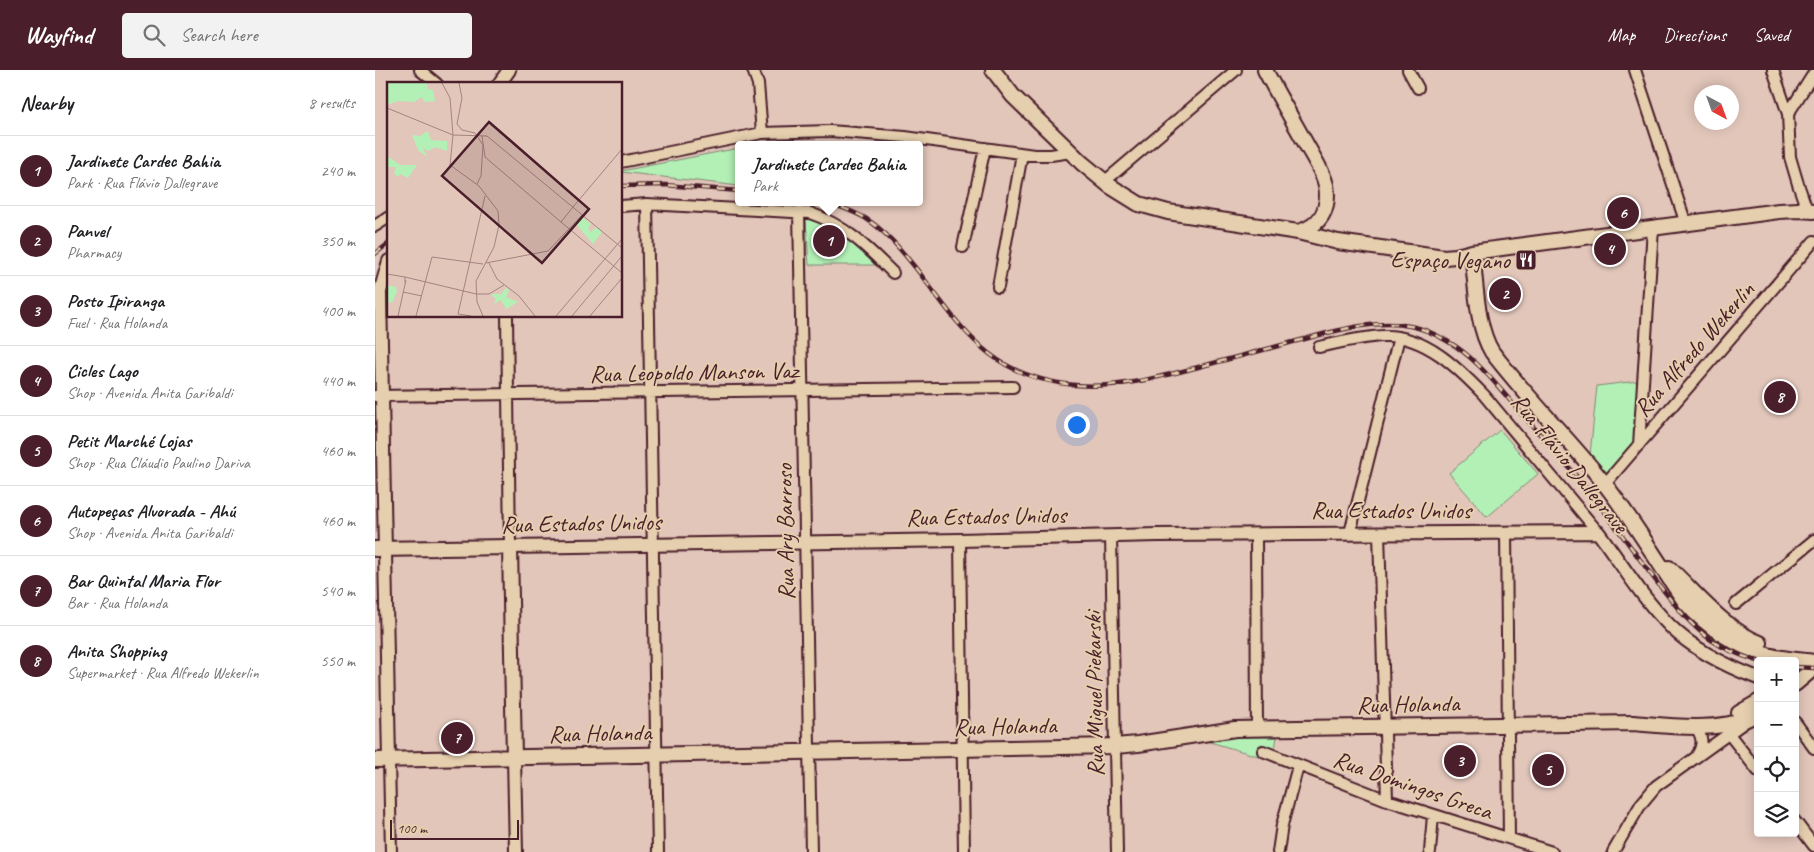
<!DOCTYPE html>
<html lang="en">
<head>
<meta charset="utf-8">
<style>
  body { margin:0; font-family:Caveat,sans-serif; background:#f2f2f2; color:#202124 }
  .controls { position:absolute; right:15px; bottom:15px; display:grid; overflow:hidden; border-radius:5px; box-shadow:0 2px 12px #0003 }
  .controls button { width:45px; height:45px; display:grid; place-items:center; padding:0; border:0; border-bottom:1px solid #e0e0e0; background:#fff; color:#202124; font:25px sans-serif }
  .compass { position:absolute; left:1319px; top:15px; width:45px; height:45px; border-radius:50%; background:#fff; box-shadow:0 2px 12px #0003; rotate:139deg }
  .scale { position:absolute; left:15px; bottom:12px; width:129px; box-sizing:border-box; padding-left:5px; border:2px solid #4a1f2b; border-top:0; font-size:14px; line-height:18px; white-space:nowrap; color:#4a1f2b; -webkit-text-stroke:4px #e5cfae; paint-order:stroke }
  .you { position:absolute; left:701px; top:354px; width:18px; height:18px; margin:-12px; border:4px solid #fff; border-radius:50%; background:#1a73e8; box-shadow:0 0 0 8px #1a73e833 }
  .badge { display:grid; place-items:center; width:32px; height:32px; border-radius:50%; background:#4a1f2b; color:#fff; font-size:16px; font-weight:700 }
  .pin { position:absolute; translate:-50% -50%; border:2px solid #fff; box-shadow:0 1px 5px #0006 }
  .popup { position:absolute; left:360px; top:71px; width:188px; height:65px; box-sizing:border-box; display:grid; place-content:center; border-radius:5px; background:#fff; filter:drop-shadow(0 1px 4px #0005); font-size:16px; white-space:nowrap; color:#757577 }
  .popup b { font-size:19px; color:#202124 }
  .popup::after { content:''; position:absolute; left:50%; top:100%; margin-left:-10px; border:10px solid transparent; border-top-color:#fff }
  .list { margin:0; padding:0; list-style:none }
  h2 { display:flex; justify-content:space-between; align-items:center; height:65px; margin:0; padding:0 20px; font-size:21px }
  h2 small { font-size:16px; font-weight:400; color:#757577 }
  .list li { display:grid; grid-template-columns:32px 1fr auto; gap:15px; align-items:center; box-sizing:border-box; height:70px; padding:0 20px; border-top:1px solid #e0e0e0 }
  .list b { display:block; font-size:19px; white-space:nowrap }
  .list p { margin:0; font-size:16px; white-space:nowrap; color:#757577 }
  .list em { font-size:16px; font-style:normal; color:#757577 }
  .icon { flex:none; width:28px; height:28px; fill:none; stroke:currentColor; stroke-width:2; stroke-linecap:round; stroke-linejoin:round }
  .map { position:relative; flex:none; width:1439px; height:782px; overflow:hidden }
  header { display:flex; align-items:center; gap:30px; box-sizing:border-box; height:70px; padding:0 25px; background:#4a1f2b; color:#fff }
  header strong { font-size:24px }
  nav { display:flex; gap:28px; margin-inline-start:auto; font-size:18px }
  .search { width:350px; height:45px; background:#f2f2f2; display:flex; align-items:center; gap:12px; box-sizing:border-box; padding:0 18px; border-radius:5px; color:#757577; font-size:19px }
  main { display:flex }
  aside { flex:1; background:#fff }
  .map>svg:first-child { display:block }
  .green { fill:#b3f0b6; stroke:#7e8870 }
  .lines { fill:none; stroke-linecap:round; stroke-linejoin:round }
  .minor-casing { stroke:#4a1f2b; stroke-width:14 }
  .tertiary-casing { stroke:#4a1f2b; stroke-width:16 }
  .secondary-casing { stroke:#4a1f2b; stroke-width:18 }
  .minor { stroke:#e5cfae; stroke-width:10 }
  .tertiary { stroke:#e5cfae; stroke-width:12 }
  .secondary { stroke:#e5cfae; stroke-width:14 }
  .rail-casing { stroke:#4a1f2b; stroke-width:4.5 }
  .rail { stroke:#e5cfae; stroke-width:2.5; stroke-dasharray:8; stroke-linecap:butt }
  .labels { text-anchor:middle; stroke-width:4; stroke-linejoin:round; paint-order:stroke }
  .poi-label { font-size:24px; fill:#4a1f2b; stroke:#e5cfae; text-anchor:end }
  .street-label { font-size:24px; fill:#4a1f2b; stroke:#e5cfae }
  .inset-road { fill:none; stroke:#a58381; stroke-width:1 }
  .view { fill:#4a1f2b; fill-opacity:0.15; stroke:#4a1f2b; stroke-width:2.5 }
  .inset-edge { fill:none; stroke:#4a1f2b; stroke-width:2.5 }
</style>
</head>
<body>
<header>
<strong>Wayfind</strong>
<div class="search"><svg class="icon" aria-label="search" viewBox="0 0 24 24"><circle cx="10" cy="10" r="6"/><path d="M15 15l6 6"/></svg>Search here</div>
<nav><a>Map</a><a>Directions</a><a>Saved</a></nav>
</header>
<main>
<aside>
<h2>Nearby<small>8 results</small></h2>
<ul class="list">
<li><span class="badge">1</span><div><b>Jardinete Cardec Bahia</b><p>Park · Rua Flávio Dallegrave</p></div><em>240 m</em></li>
<li><span class="badge">2</span><div><b>Panvel</b><p>Pharmacy</p></div><em>350 m</em></li>
<li><span class="badge">3</span><div><b>Posto Ipiranga</b><p>Fuel · Rua Holanda</p></div><em>400 m</em></li>
<li><span class="badge">4</span><div><b>Cicles Lago</b><p>Shop · Avenida Anita Garibaldi</p></div><em>440 m</em></li>
<li><span class="badge">5</span><div><b>Petit Marché Lojas</b><p>Shop · Rua Cláudio Paulino Dariva</p></div><em>460 m</em></li>
<li><span class="badge">6</span><div><b>Autopeças Alvorada - Ahú</b><p>Shop · Avenida Anita Garibaldi</p></div><em>460 m</em></li>
<li><span class="badge">7</span><div><b>Bar Quintal Maria Flor</b><p>Bar · Rua Holanda</p></div><em>540 m</em></li>
<li><span class="badge">8</span><div><b>Anita Shopping</b><p>Supermarket · Rua Alfredo Wekerlin</p></div><em>550 m</em></li>
</ul>
</aside>
<div class="map">
<svg width="1439" height="782" viewBox="0 0 1439 782">
  <rect width="100%" height="100%" fill="#e2c6ba"/>
  <filter id="ink" filterUnits="userSpaceOnUse"><feTurbulence type="fractalNoise" baseFrequency=".02" numOctaves="2"/><feDisplacementMap in="SourceGraphic" scale="10" xChannelSelector="R" yChannelSelector="G"/><feConvolveMatrix kernelMatrix="1 2 1 2 8 2 1 2 1" color-interpolation-filters="sRGB"/></filter>
  <g filter="url(#ink)">
    <!-- green -->
    <path class="green" d="M364 78V116L246 102V101Z
      M431 149C460 156 480 174 500 195H434Z
      M1263 311 1258 377 1233 404 1215 385 1222 316Z
      M1125 360 1163 404 1112 447 1074 403Z
      M859 667H902L900 679 886 674 883 686 828 670Z"/>
    <g class="lines">
      <!-- minor casing -->
      <g class="minor-casing">
        <path id="minor" d="M45 0 62 14
          M378 0 383 14 387 63
          M1033 0 1043 18
          M1260 0 1311 154
          M1398 0 1413 44
          M246 92 387 63 455 61 530 67 659 85H676L696 82
          M729 112 861 0
          M272 134 283 782
          M246 136 272 134 435 143C470 155 493 178 518 203
          M1432 140 1423 114 1415 87 1413 44 1439 3
          M424 141 436 782
          M0 156 14 147
          M588 177 610 78
          M623 217 647 84
          M132 246 135 477
          M944 277C966 272 987 267 1009 266 1050 265 1083 298 1109 325L1223 462
          M0 326 638 317
          M1264 375 1278 158
          M1230 414 1439 171
          M1131 462 1134 768
          M975 463 1024 267
          M1004 463 1012 730
          M881 464 882 659
          M736 466 742 782
          M585 470 589 782
          M1361 534 1439 470
          M1420 652 1439 678
          M1320 656C1328 667 1329 675 1321 687
          M1354 664 1383 701
          M888 681 1012 730 1177 782
          M14 690 16 782
          M1420 751 1439 776
          M903 782 907 755 923 696
          M1055 782 1058 745
          M1238 782 1266 734 1281 716 1370 652"/>
      </g>
      <!-- tertiary casing -->
      <g class="tertiary-casing">
        <path id="tertiary" d="M124 14 134 0
          M14 191 5 222 14 690
          M135 477 585 470 782 465 1223 462C1246 493 1267 528 1295 556 1319 580 1351 596 1383 608
          M139 687 141 782"/>
      </g>
      <!-- secondary casing -->
      <g class="secondary-casing">
        <path id="secondary" d="M618 0 638 26 707 93 735 116 764 134 793 142 923 162 963 172 1069 187 1081 186 1097 182 1404 141 1423 140 1439 141
          M890 0C903 25 917 49 931 74 938 87 948 101 951 115 955 138 946 156 923 162
          M1097 182C1101 213 1101 256 1117 282 1152 328 1193 368 1229 413 1259 451 1283 493 1311 533 1332 557 1361 576 1392 585 1407 589 1424 590 1439 592
          M0 479 135 477 139 687
          M1294 498C1321 523 1350 560 1385 573
          M1420 614 1439 598
          M1364 643 1383 632
          M0 690 740 676 763 674 860 659 1259 653C1294 656 1352 664 1383 643"/>
      </g>
      <!-- minor -->
      <use href="#minor" class="minor"/>
      <!-- tertiary -->
      <use href="#tertiary" class="tertiary"/>
      <!-- secondary -->
      <use href="#secondary" class="secondary"/>
      <!-- rail casing -->
      <g class="rail-casing">
        <path id="rail" d="M246 116 290 115 364 121
          M452 132C465 137 478 141 490 148 511 161 527 181 543 201 590 262 615 307 700 315 744 319 789 306 831 295 863 287 895 278 926 270 960 261 1000 249 1035 256 1047 258 1062 265 1072 271 1099 286 1119 312 1139 335 1165 365 1194 395 1218 427 1241 456 1262 486 1284 515 1300 535 1315 555 1336 570 1350 580 1366 586 1383 591
          M0 184 14 173
          M1420 597 1439 598"/>
      </g>
      <!-- rail -->
      <use href="#rail" class="rail"/>
    </g>
  </g>
  <!-- icons -->
  <defs>
    <g id="restaurant-square" transform="scale(1.125)"><rect x="-9" y="-9" width="18" height="18" rx="4" fill="#4a1f2b" stroke="#e5cfae"/><path d="M-5-6h1v4h1v-4h1v4h1v-4h1v5L-1.5 .5V6h-2V.5L-5-1ZM5-6V6H3V1.5H1.5Q1.5-4 5-6Z" fill="#fff"/></g>
  </defs>
  <g fill-rule="evenodd">
    <use href="#restaurant-square" x="1151" y="190"/>
  </g>
  <g class="labels">
    <!-- poi labels -->
    <g class="poi-label">
      <text x="1135" y="198">Espaço Vegano</text>
    </g>
    <!-- street labels -->
    <g class="street-label">
      <text transform="translate(1319 279) rotate(-49)" y="8">Rua Alfredo Wekerlin</text>
      <text transform="translate(319 302) rotate(-1)" y="8">Rua Leopoldo Manson Vaz</text>
      <text transform="translate(1195 393) rotate(51)" y="8">Rua Flávio Dallegrave</text>
      <text x="1016" y="448">Rua Estados Unidos</text>
      <text transform="translate(611 446) rotate(-1)" y="8">Rua Estados Unidos</text>
      <text transform="translate(206 453) rotate(-1)" y="8">Rua Estados Unidos</text>
      <text transform="translate(410 462) rotate(-91)" y="8">Rua Ary Barroso</text>
      <text transform="translate(719 624) rotate(-91)" y="8">Rua Miguel Piekarski</text>
      <text transform="translate(1033 634) rotate(-1)" y="8">Rua Holanda</text>
      <text transform="translate(630 656) rotate(-1)" y="8">Rua Holanda</text>
      <text transform="translate(225 663) rotate(-1)" y="8">Rua Holanda</text>
      <text transform="translate(1038 715) rotate(19)" y="8">Rua Domingos Greca</text>
    </g>
  </g>
  <!-- overview -->
  <g transform="translate(12 12)">
    <rect width="235" height="235" fill="#e2c6ba"/>
    <path d="M0 1H40L41 7 46 8 48 19 37 20 35 15 27 20 11 19 0 23ZM41 49 44 58 60 59V69L48 65 42 69 36 66 40 75 31 68 25 53 33 54ZM0 74 13 83H30L21 96 13 92 11 95 7 91 9 85H0ZM195 135 204 142 201 147 204 150 209 145 215 150 206 162 189 142ZM0 203 9 205 10 209 6 219 0 222ZM119 206 122 208 119 215 131 220 119 227 114 218 107 222 109 217 104 212H114Z" fill="#b3f0b6"/>
    <path class="inset-road" d="M55 1 63 16 66 53 63 83 92 104 111 129 112 143 107 165 89 199 90 220 96 234M72 1 75 16 70 42 75 48 88 51 96 63 94 94 90 102M0 26 66 53 100 54 235 166M95 54 98 75 174 140M186 125 235 67M186 125 174 140 235 191M45 175 96 182M99 181 161 169 195 133M102 181 110 197 132 214 148 234M0 192 18 195M18 201V195L89 212M16 210 35 214M89 212H102L117 203M11 234 19 198M29 234 45 175M84 234 71 232 98 114M169 234 235 157M185 234 235 174M203 234 235 196"/>
    <path class="view" d="M102 40 202 127 155 181 55 94Z"/>
    <rect width="235" height="235" class="inset-edge"/>
  </g>
</svg>
<div class="controls">
<button>+</button>
<button>−</button>
<button><svg class="icon" aria-label="locate" viewBox="0 0 24 24"><circle cx="12" cy="12" r="6"/><path d="M12 2v4M12 18v4M2 12h4M18 12h4"/></svg></button>
<button><svg class="icon" aria-label="layers" viewBox="0 0 24 24"><path d="M12 4l9 5-9 5-9-5zM3 14l9 5 9-5"/></svg></button>
</div>
<svg class="compass" viewBox="-18 -18 36 36"><path d="M0-13l5 13h-10z" fill="#e53935"/><path d="M0 13l5-13h-10z" fill="#757577"/></svg>
<div class="scale">100 m</div>
<div class="you"></div>
<div class="pin badge" style="left:454px;top:171px">1</div>
<div class="popup"><b>Jardinete Cardec Bahia</b>Park</div>
<div class="pin badge" style="left:1130px;top:224px">2</div>
<div class="pin badge" style="left:1085px;top:691px">3</div>
<div class="pin badge" style="left:1235px;top:179px">4</div>
<div class="pin badge" style="left:1173px;top:700px">5</div>
<div class="pin badge" style="left:1248px;top:143px">6</div>
<div class="pin badge" style="left:82px;top:668px">7</div>
<div class="pin badge" style="left:1405px;top:327px">8</div>
</div>
</main>
</body>
</html>
